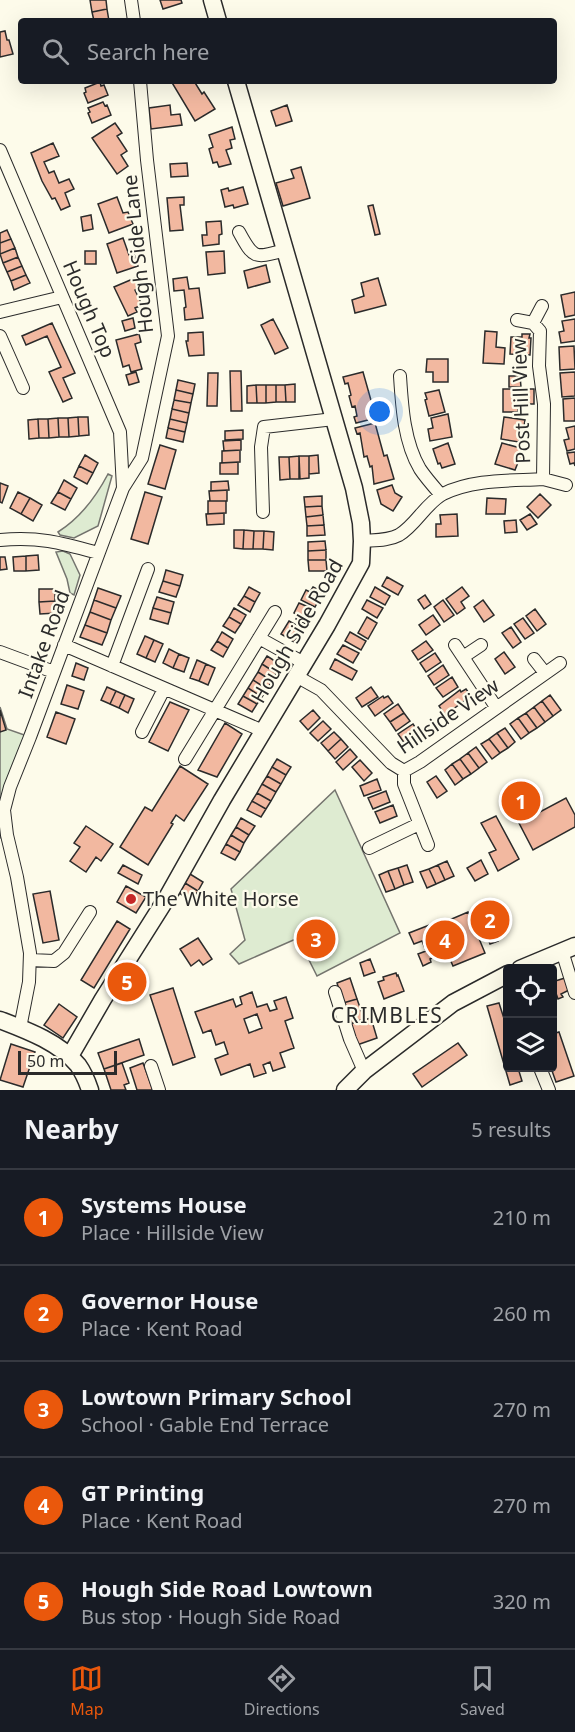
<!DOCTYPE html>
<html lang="en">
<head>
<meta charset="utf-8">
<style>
  body { margin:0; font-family:"Noto Sans",sans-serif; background:#242831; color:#f1f3f6 }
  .controls { position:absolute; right:18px; bottom:18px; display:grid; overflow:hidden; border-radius:6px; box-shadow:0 6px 24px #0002 }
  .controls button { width:54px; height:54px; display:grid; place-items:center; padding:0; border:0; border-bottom:2px solid #363941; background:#171b24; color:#f1f3f6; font:30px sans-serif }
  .scale { position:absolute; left:18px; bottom:15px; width:99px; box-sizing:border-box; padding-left:6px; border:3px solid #2b2b2b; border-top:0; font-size:16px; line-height:21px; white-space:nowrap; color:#2b2b2b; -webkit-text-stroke:4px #fdfbea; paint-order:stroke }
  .you { position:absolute; left:380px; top:412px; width:21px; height:21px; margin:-15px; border:4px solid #fff; border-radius:50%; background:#1a73e8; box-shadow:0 0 0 9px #1a73e833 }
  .badge { display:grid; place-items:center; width:39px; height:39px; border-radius:50%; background:#ea580c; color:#fff; font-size:20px; font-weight:700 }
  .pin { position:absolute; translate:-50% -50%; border:3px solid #fff; box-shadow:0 2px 6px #0006 }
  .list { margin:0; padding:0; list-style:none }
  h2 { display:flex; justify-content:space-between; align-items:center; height:78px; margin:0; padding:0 24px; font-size:26px }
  h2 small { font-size:20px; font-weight:400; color:#9ea1a6 }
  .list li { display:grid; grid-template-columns:39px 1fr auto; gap:18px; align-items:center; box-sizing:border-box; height:96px; padding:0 24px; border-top:2px solid #363941 }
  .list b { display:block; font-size:22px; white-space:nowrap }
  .list p { margin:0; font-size:20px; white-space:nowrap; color:#9ea1a6 }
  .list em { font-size:20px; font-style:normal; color:#9ea1a6 }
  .icon { flex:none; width:33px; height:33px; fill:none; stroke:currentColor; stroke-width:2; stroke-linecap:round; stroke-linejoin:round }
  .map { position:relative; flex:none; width:575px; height:1090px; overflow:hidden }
  .search { position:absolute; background:#171b24; box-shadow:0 6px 24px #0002; left:18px; right:18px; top:18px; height:66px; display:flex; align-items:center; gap:15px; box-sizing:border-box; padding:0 21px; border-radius:6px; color:#9ea1a6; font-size:22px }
  .sheet { height:558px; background:#171b24 }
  nav { display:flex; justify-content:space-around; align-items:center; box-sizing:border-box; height:84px; border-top:2px solid #363941; background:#171b24; font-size:16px; color:#9ea1a6 }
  nav a { display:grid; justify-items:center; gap:3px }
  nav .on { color:#ea580c }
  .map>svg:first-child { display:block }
  .green { fill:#deebd1; stroke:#74746e; stroke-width:1.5 }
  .building { fill:#f2b8a0; stroke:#2b2b2b; stroke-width:1.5; fill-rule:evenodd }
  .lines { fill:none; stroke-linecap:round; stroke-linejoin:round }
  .street-casing { stroke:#2b2b2b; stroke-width:14 }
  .secondary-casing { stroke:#2b2b2b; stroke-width:19 }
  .street { stroke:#fdfbea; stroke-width:12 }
  .secondary { stroke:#fdfbea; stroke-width:16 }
  .poi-dot { fill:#c62828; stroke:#fdfbea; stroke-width:2 }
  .labels { text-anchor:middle; stroke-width:4.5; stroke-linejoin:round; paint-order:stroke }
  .street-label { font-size:20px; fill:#2b2b2b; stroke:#fdfbea }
  .poi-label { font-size:20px; fill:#2b2b2b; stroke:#fdfbea; text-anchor:start }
  .neighbourhood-label { font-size:21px; letter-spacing:1.5px; fill:#2b2b2b; stroke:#fdfbea }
</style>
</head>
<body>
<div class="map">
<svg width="575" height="1090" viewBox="0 0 575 1090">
  <rect width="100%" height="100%" fill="#fdfbea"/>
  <!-- green -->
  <path class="green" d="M108 474 112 476 98 526 74 538 60 535 58 532C80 518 96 497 108 474Z
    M63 551 70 554 80 575 74 595 70 593 67 579 56 552Z
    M0 707 7 729 30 737 10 787 7 835 0 838Z
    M335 790 400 933 317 976 298 938 239 964 230 954 245 940 231 889Z"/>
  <!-- building -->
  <path class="building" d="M90 0H106L107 9 92 12Z
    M160 0H181L182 3 163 9Z
    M107 9 109 21H94L92 12Z
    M5 31 7 40H9L13 54 0 57V32Z
    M171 81H194L202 94 204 92 215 109 195 121Z
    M100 82 101 86 104 85 108 95 88 103 84 93 86 92 85 88Z
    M103 102 105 106 107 105 111 115 92 123 88 113 90 112 88 108Z
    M170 105 171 115 180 114 182 125 151 129 149 108Z
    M287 105 292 121 276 126 271 111Z
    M115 123 122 133 117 136 127 151 121 155 128 166 117 174 92 138Z
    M232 127 235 139 230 140 232 148 226 150 231 164 219 167 217 162 213 163 209 149 213 147 209 135Z
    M53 143 59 156 44 162 49 173 54 171 59 183 69 179 74 189 65 193 70 206 61 210 55 198 52 199 42 181 31 153Z
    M187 163 188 176 171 177 170 164Z
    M301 167 310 198 283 206 276 183 294 178 291 170Z
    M243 187 248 204 234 208 233 205 225 207 221 190 228 188 229 191Z
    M117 197 123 213 128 212 133 224 109 233 98 204Z
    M184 197V205H180L183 230 170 231 167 198Z
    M373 205 380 234 375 235 368 206Z
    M91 215 93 229 83 231 81 217Z
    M221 221 222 234 219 235V244L203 246 202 235H207L206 222Z
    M7 230 11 239 0 243V233Z
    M123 238 129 255 134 254 138 266 117 273 107 244Z
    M11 239 15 248 0 254V243Z
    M15 248 18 257 3 263 0 254Z
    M85 251H96V264H85Z
    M224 251 225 273 208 275 206 252Z
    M18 257 22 266 7 272 3 263Z
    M266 265 270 282 248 288 244 271Z
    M22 266 26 275 11 281 7 272Z
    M26 275 30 283 14 290 11 281Z
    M187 277 189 289 199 288 203 318 185 320 184 308 186 307 184 290 174 291 173 279Z
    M135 278 139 288 135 290 142 305 135 308 137 312 128 316 114 287Z
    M378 278 386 305 355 313 352 300 364 296 361 283Z
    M575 292V315L565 317 561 295Z
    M133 318 135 328 125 331 122 321Z
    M273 319 288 348 275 354 261 325Z
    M575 319V341L561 343 559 332 564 331 562 321Z
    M52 323 75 373 63 378 72 398 63 402 49 372 61 367 47 336 26 345 22 336Z
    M485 331 497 332 496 347 505 348 504 364 483 363Z
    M203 332 204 355 189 356 186 341H188V333Z
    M139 334 141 342 135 344 142 369 131 372 129 365 123 367 116 340Z
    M522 334H530L529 338H531L530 355 510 354 511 337H522Z
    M574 346 575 369 560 370 559 347Z
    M427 359H448V382H433V372H426Z
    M230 371H241L242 411H231Z
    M136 372 139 382 129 385 126 375Z
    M363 372 376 418 356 423 354 417 357 416 355 406 352 407 349 396 351 395 348 383 345 384 343 377Z
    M575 372V396L562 397 560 373Z
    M208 373H218L217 406H207Z
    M509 376H520L521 387H509Z
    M178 380 195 384 193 394 176 390Z
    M295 384V402H286L285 385Z
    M256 385 257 403H247V386Z
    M256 385H266V403H257Z
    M266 385H276V402L266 403Z
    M276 385H285L286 402H276Z
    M503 389H534V404H518V412H503Z
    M176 390 193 394 191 403 174 400Z
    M439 390 445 412 429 416 425 400 427 399 425 393Z
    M575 398V421H564L563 399Z
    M174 400 191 403 189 413 172 409Z
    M172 409 189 413 187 423 170 419Z
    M448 414 452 437 430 441 428 429 433 428 431 418Z
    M78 417 79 436 69 437 68 418Z
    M78 417H88L89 435 79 436Z
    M504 417 525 420 523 432 520 431 519 442 501 439Z
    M58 418 59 437 49 438 48 419Z
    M58 418H68L69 437H59Z
    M38 419 39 438 29 439 28 420Z
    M38 419H48L49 438H39Z
    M170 419 187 423 185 432 168 428Z
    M375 423 384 456 387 455 394 479 374 484 372 466 370 467 367 456 364 457 360 433 357 434 355 428Z
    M575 426V449L567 451 564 440 569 439 566 428Z
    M168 428 185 432 183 442 166 438Z
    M243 430V439L225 440V431Z
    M241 440V450L224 451 223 441Z
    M448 443 455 464 442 468 440 463 438 464 433 449Z
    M502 443 524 449 521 461 519 460 515 470 495 464Z
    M160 445 176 450 165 489 148 484Z
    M240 450V462L222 463V451Z
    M575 452V466L574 463 570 464 567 453Z
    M85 455 98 463 93 473 79 466Z
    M318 455 319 473 309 474V456Z
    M299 456H309V478L300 479Z
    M299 456V479H290L289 457Z
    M279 457H289L290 479 280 480Z
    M238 462V474H220V463Z
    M79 466 93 473 87 484 74 477Z
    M64 480 77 488 71 499 58 492Z
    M228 481 229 490 211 491V482Z
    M0 483 8 486 2 503 0 502Z
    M392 485 395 493 402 497 393 511 381 504 377 490Z
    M227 490V501H210L209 491Z
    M18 492 30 498 21 514 10 508Z
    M58 492 71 499 65 510 51 503Z
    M145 492 162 497 148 544 131 539Z
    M540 494 551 505 538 518 527 507Z
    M322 496V506L305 507 304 497Z
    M30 498 42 505 33 521 21 514Z
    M487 498 506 499 505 514H486Z
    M208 501H226V513L208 514Z
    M322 506 323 515 306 517 305 507Z
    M224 513V524L207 525 206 514Z
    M457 514 458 536 436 537V524H441L440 515Z
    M530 514 537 524 527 530 520 520Z
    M323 515 324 525 307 526 306 517Z
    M516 520 517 532 505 533 504 521Z
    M324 525 325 535 307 536V526Z
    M234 530H244L243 549 234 548Z
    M244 530 254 531 253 549H243Z
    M254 531H264L263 549H253Z
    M264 531 274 532 273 550 263 549Z
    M325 541 326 550 308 551V542Z
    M326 550V560H308V551Z
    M38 555 39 570 26 571V556Z
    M26 556V571H14L13 557Z
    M0 557H5L7 569 0 570Z
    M308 560H326L327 571H309Z
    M166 570 183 575 180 586 163 581Z
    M387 577 403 586 398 595 382 586Z
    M163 581 180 586 176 597 159 592Z
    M249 587 260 593 255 602 244 596Z
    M313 587 323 592 315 607 301 600 306 590 310 592Z
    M375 587 390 596 385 605 370 597Z
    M462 587 469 596 461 602 465 608 457 614 446 599Z
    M98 588 121 596 116 608 94 600Z
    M39 589H55V601L39 602Z
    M425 595 431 604 424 609 418 600Z
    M244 596 255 602 250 612 238 605Z
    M157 597 174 602 171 613 153 608Z
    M94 600 116 608 111 620 90 612Z
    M367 600 383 608 377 618 362 609Z
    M443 600 454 615 444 622 434 607Z
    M483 600 494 615 484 622 474 607Z
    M55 601 56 613 40 614 39 602Z
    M299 603 313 609 306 624 296 619 298 615 294 613Z
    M153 608 171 613 168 624 150 619Z
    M234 608 246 615 241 624 229 617Z
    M535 609 546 624 537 631 526 616Z
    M90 612 111 620 107 633 85 625Z
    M433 615 440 625 426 635 419 625Z
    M229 617 241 624 235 633 223 626Z
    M367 617 377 623 368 639 358 633Z
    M523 618 534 633 525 639 514 624Z
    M289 621 303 629 294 642 281 634Z
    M85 625 107 633 102 645 80 637Z
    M511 627 521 642 513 648 502 633Z
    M222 632 233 639 228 648 217 641Z
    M350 632 366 641 361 650 345 641Z
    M145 636 154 640 146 658 137 654Z
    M154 640 163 644 155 662 146 658Z
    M217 641 228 648 223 657 211 650Z
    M426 641 433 650 418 660 412 651Z
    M343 645 359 653 353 663 337 654Z
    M169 649 179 654 173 668 163 663Z
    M504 652 515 667 505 674 495 659Z
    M435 653 441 662 426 672 420 663Z
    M179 654 189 658 184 672 173 668Z
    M267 656 281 665 276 673 262 664Z
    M335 659 357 671 352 680 330 669Z
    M197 660 206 664 199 681 190 678Z
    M76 663 88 668 84 680 72 676Z
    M206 664 215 668 208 685 199 681Z
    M262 664 276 673 272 681 258 672Z
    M443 665 449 675 434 685 428 676Z
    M258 672 272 681 267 689 253 680Z
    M452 677 458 687 443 697 436 688Z
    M253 680 267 689 262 697 248 688Z
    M67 685 84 691 78 709 61 704Z
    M107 687 116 691 110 704 101 700Z
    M371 687 378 697 362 707 356 698Z
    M248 688 262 697 257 704 243 696Z
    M466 689 471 696 445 715 439 706 460 690 461 692Z
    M116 691 125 695 119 708 110 704Z
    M125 695 134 699 128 713 119 708Z
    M550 695 561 710 553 716 542 701Z
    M243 696 257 704 252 712 238 704Z
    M383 696 384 698 388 696 393 703 375 716 368 706Z
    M542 701 553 716 545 722 534 707Z
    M170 702 189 710 168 751 149 742Z
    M398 704 404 713 390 722 384 714Z
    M534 707 545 722 537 728 526 713Z
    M0 710 6 730 0 732Z
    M313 710 320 718 308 730 300 721Z
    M56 712 75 719 66 744 47 737Z
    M404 713 410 721 396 731 390 722Z
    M526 713 537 728 529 733 518 718Z
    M518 718 529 733 521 739 510 724Z
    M323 721 331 729 318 741 310 733Z
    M225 723 242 734 217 777 198 770Z
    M413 724 419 733 405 744 398 734Z
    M505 728 515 742 508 748 497 733Z
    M334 732 341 739 328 751 321 743Z
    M497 733 508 748 500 753 489 739Z
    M341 739 348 747 335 759 328 751Z
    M489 739 500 753 492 759 481 744Z
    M476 747 487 762 479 768 468 753Z
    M350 749 357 757 343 770 336 762Z
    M468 753 479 768 471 774 460 759Z
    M277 759 291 767 286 775 272 767Z
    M460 759 471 774 463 779 452 764Z
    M360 760 372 773 364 781 352 767Z
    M452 764 463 779 455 785 445 770Z
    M180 766 208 784 184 821 176 815 171 823 173 824 148 865 120 847 145 807 152 811Z
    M272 767 286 775 281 784 267 776Z
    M267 776 281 784 276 792 262 784Z
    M436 776 447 791 437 798 427 782Z
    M377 779 381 790 364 796 360 786Z
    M262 784 276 792 271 801 257 793Z
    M528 788 536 803 513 815 505 800Z
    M386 791 390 802 373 809 368 798Z
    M257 793 271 801 266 809 252 801Z
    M566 798 575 815V827L533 850 519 823Z
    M252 801 266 809 261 817 247 810Z
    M393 805 397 816 380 823 375 812Z
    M496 816 519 859 498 871 489 853 496 850 481 823Z
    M241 818 255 826 249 835 236 827Z
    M86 826 113 844 101 861 96 857 86 872 70 861 80 847 74 843Z
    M236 827 249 835 244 843 231 835Z
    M231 835 244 843 240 852 226 844Z
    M226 844 240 852 235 860 221 853Z
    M481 860 488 874 475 881 467 868Z
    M447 861 454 876 445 880 438 865Z
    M123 865 142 875 138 884 118 873Z
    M407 865 413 882 404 885 398 868Z
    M438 865 445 880 436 884 429 869Z
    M398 868 404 885 395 889 388 871Z
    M429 869 436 884 427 888 420 872Z
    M388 871 395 889 386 892 379 875Z
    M190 874 203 882 198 891 185 883Z
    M185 883 198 891 192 901 179 893Z
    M126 886 146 897 136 913 117 902Z
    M50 891 59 940 43 943 33 894Z
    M493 903 503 931 495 934 498 941 490 944 477 909Z
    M468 912 485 953 453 966 447 952 430 959 431 962 423 966 418 954 426 951 422 941 414 944 409 933 432 924 433 927Z
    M117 921 130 929 94 988 81 980Z
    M198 938 212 959 203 965 199 960 191 966 180 949Z
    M370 959 375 972 364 976 360 963Z
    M396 973 397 976 398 975 404 991 384 999 378 982 384 980 383 977Z
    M350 978 357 999 343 1003 337 983Z
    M565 978 569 990 561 994 563 997 558 999 552 982Z
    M173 988 195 1057 173 1065 150 995Z
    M252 992 257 1007 267 1004 270 1011 277 1009 274 1001 286 997 293 1018 285 1021 294 1048 280 1053 285 1067 273 1071 270 1062 263 1065 266 1073 254 1077 250 1064 221 1075 215 1059 228 1054 224 1042 216 1045 211 1030 203 1033 195 1012 233 999 236 1007 242 1004 240 997ZM257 1014 262 1028 249 1033 244 1019Z
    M357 999 364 1019 350 1024 343 1003Z
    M499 1003 508 1031V1068H518L522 1081 510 1085 487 1006Z
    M59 1004 77 1017 63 1038 44 1025Z
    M371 1018 377 1038 357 1045 350 1024Z
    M559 1032 574 1076 556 1082 551 1068 552 1034Z
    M139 1039 144 1055 104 1069 98 1053Z
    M458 1043 467 1055 422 1087 413 1074Z
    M11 1044 35 1052 23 1087 0 1080Z
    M122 1063 129 1083 124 1085 126 1090H111L104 1069Z
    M143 1063 153 1090H137L130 1068Z"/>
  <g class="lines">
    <!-- street casing -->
    <g class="street-casing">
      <path id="street" d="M131 0 134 21
        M0 150 120 432 123 488
        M239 232C254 260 255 258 285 250
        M0 312 62 297
        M533 323 542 306
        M0 336 23 388
        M400 376C402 407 404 442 420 469 426 478 434 487 441 495
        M543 479 566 485
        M263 512 261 447 264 427 334 419
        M0 540C38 536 62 543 98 553
        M362 541C374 540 388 541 399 535 416 525 425 504 443 494 473 479 511 481 543 479L544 404 539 366 540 331 533 323 517 320
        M259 638 304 663
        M64 645 263 731
        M455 645 496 707
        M0 652 54 672
        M463 657 481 645
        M534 659 545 673
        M112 666 148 569
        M296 676 321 690 391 763 404 771 420 762 560 663
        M142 732 164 689
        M185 759 275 612
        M404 771V784L428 845
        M369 848 419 824
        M562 951 575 993
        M30 960 54 961 64 953 90 912
        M335 992 350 1039 364 1071
        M20 1028 29 982 30 953 17 877 7 835 4 810 10 787 30 737 123 488 142 458 168 336 147 160 140 81
        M151 1066 159 1090
        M540 1068 549 1090"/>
    </g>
    <!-- secondary casing -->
    <g class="secondary-casing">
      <path id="secondary" d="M212 0 218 21
        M520 969 575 946
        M0 1020C26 1030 59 1042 78 1065 83 1072 87 1081 90 1090
        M70 1056 103 999 168 896 222 800 327 625 361 563 362 541 361 523 354 488 236 81
        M345 1090 364 1071 453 1003 508 974"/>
    </g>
    <!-- street -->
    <use href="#street" class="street"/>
    <!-- secondary -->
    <use href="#secondary" class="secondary"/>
  </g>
  <!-- markers -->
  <circle class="poi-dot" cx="131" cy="899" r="6"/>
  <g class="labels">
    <!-- street labels -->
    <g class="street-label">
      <text transform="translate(138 254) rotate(-96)" y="7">Hough Side Lane</text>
      <text transform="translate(89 309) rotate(67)" y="7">Hough Top</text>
      <text transform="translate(521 401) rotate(-92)" y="7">Post Hill View</text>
      <text transform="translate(297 631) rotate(-60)" y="7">Hough Side Road</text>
      <text transform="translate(44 644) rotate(-70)" y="7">Intake Road</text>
      <text transform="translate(448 716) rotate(-34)" y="7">Hillside View</text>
    </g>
    <!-- poi labels -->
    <g class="poi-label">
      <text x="143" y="906">The White Horse</text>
    </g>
    <!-- neighbourhood labels -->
    <g class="neighbourhood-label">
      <text x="387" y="1023">CRIMBLES</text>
    </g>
  </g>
</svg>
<div class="controls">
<button><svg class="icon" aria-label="locate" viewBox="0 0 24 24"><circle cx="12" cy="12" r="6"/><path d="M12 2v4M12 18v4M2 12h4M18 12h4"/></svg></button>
<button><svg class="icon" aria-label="layers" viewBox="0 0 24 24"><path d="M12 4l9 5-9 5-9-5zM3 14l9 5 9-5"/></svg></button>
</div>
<div class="scale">50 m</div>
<div class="you"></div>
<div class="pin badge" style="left:521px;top:801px">1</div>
<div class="pin badge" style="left:490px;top:920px">2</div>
<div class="pin badge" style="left:316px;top:939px">3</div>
<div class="pin badge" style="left:445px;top:940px">4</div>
<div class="pin badge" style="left:127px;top:982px">5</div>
<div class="search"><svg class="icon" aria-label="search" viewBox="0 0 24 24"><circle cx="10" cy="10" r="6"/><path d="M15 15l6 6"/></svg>Search here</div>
</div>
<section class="sheet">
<h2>Nearby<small>5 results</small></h2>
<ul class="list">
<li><span class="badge">1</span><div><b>Systems House</b><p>Place · Hillside View</p></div><em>210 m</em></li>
<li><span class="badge">2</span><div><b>Governor House</b><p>Place · Kent Road</p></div><em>260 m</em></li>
<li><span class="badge">3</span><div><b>Lowtown Primary School</b><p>School · Gable End Terrace</p></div><em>270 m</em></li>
<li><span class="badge">4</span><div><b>GT Printing</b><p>Place · Kent Road</p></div><em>270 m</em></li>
<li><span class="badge">5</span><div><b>Hough Side Road Lowtown</b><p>Bus stop · Hough Side Road</p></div><em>320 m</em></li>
</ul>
</section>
<nav>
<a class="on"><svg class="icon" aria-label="map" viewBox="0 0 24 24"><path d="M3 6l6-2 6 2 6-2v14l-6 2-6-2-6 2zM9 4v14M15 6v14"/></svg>Map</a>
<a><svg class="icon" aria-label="directions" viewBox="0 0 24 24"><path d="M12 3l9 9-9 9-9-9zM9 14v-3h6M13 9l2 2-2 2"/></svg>Directions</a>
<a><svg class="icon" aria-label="saved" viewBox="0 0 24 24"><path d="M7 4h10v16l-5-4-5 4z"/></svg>Saved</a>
</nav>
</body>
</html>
